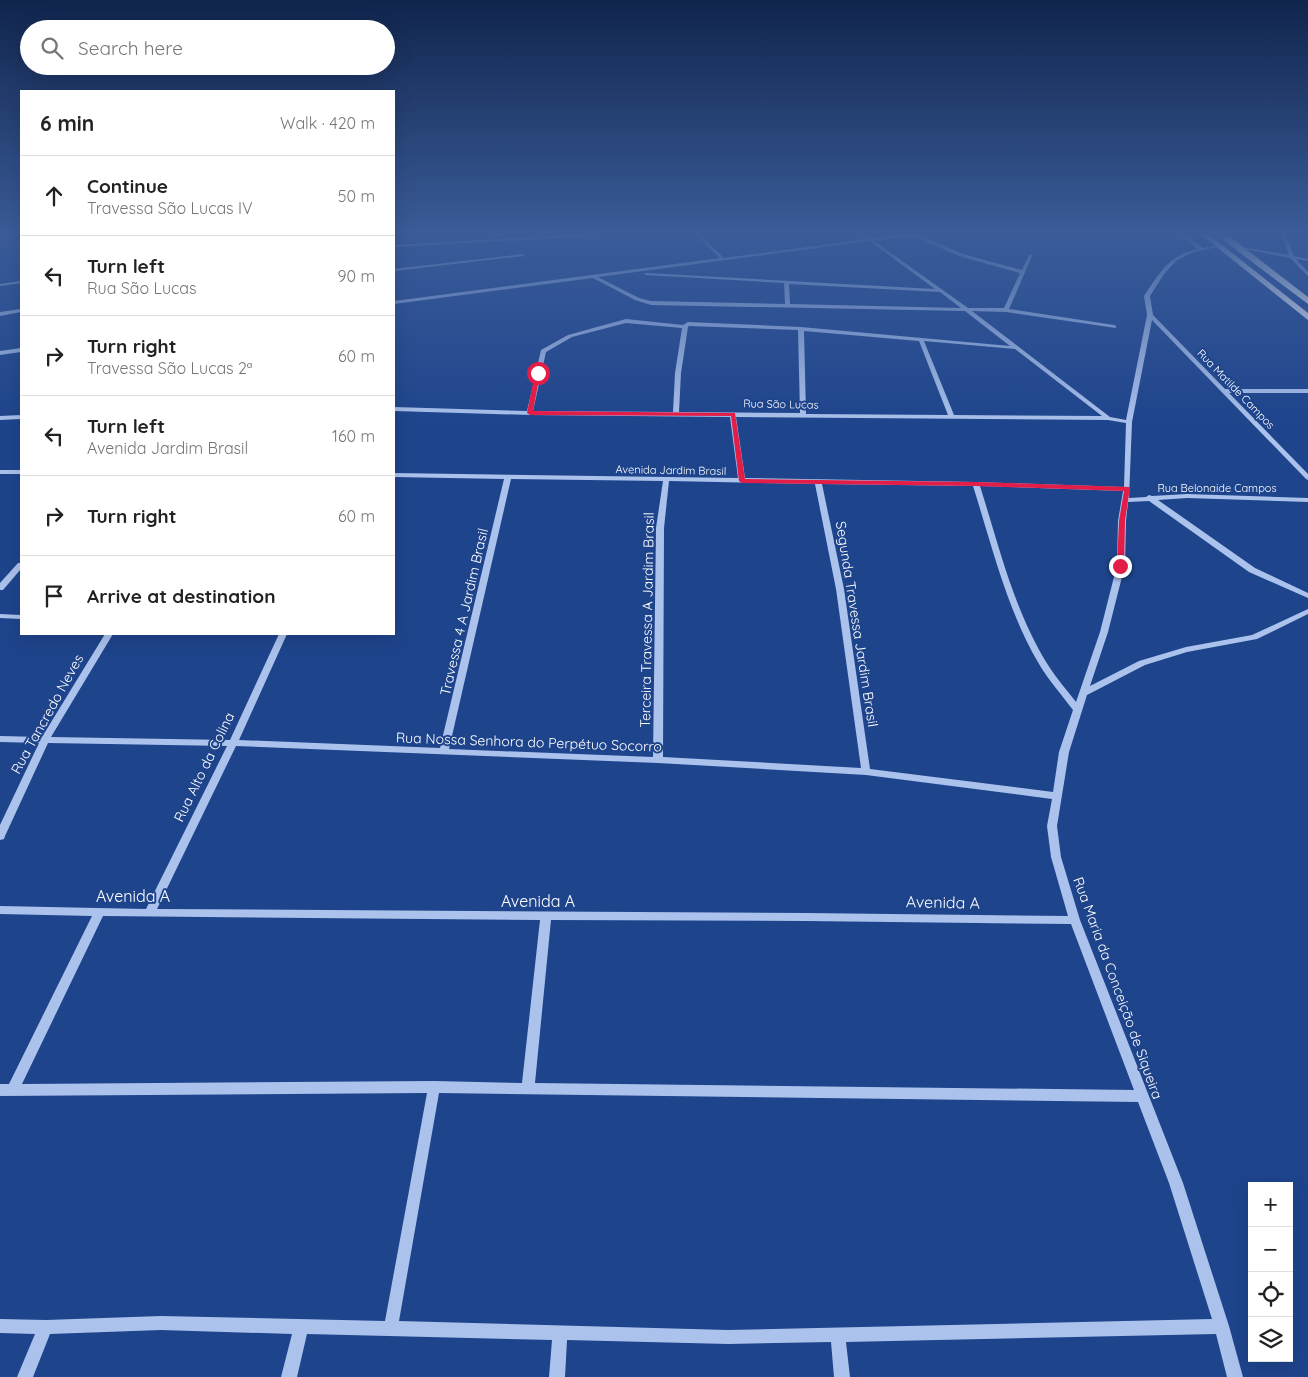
<!DOCTYPE html>
<html lang="en">
<head>
<meta charset="utf-8">
<style>
  body { margin:0; font-family:Quicksand,sans-serif; background:#f6f6f6; color:#222 }
  .controls { position:absolute; right:15px; bottom:15px; display:grid; overflow:hidden; border-radius:0px; box-shadow:0 5px 20px #0002 }
  .controls button { width:45px; height:45px; display:grid; place-items:center; padding:0; border:0; border-bottom:1px solid #e0e0e0; background:#fff; color:#222; font:25px sans-serif }
  .stop { position:absolute; width:15px; height:15px; margin:-11px; border:4px solid #e11d48; border-radius:50%; background:#fff }
  .stop.end { background:#e11d48; border-color:#fff; box-shadow:0 1px 5px #0008 }
  .list { margin:0; padding:0; list-style:none }
  h2 { display:flex; justify-content:space-between; align-items:center; height:65px; margin:0; padding:0 20px; font-size:21px }
  h2 small { font-size:16px; font-weight:400; color:#767676 }
  .list li { display:grid; grid-template-columns:32px 1fr auto; gap:15px; align-items:center; box-sizing:border-box; height:80px; padding:0 20px; border-top:1px solid #e0e0e0 }
  .list b { display:block; font-size:19px; white-space:nowrap }
  .list p { margin:0; font-size:16px; white-space:nowrap; color:#767676 }
  .list em { font-size:16px; font-style:normal; color:#767676 }
  .icon { flex:none; width:28px; height:28px; fill:none; stroke:currentColor; stroke-width:2; stroke-linecap:round; stroke-linejoin:round }
  .map { position:relative; flex:none; width:1308px; height:1377px; overflow:hidden }
  .search { position:absolute; background:#fff; box-shadow:0 5px 20px #0002; left:20px; top:20px; width:375px; height:55px; display:flex; align-items:center; gap:12px; box-sizing:border-box; padding:0 18px; border-radius:28px; color:#767676; font-size:19px }
  .panel { position:absolute; background:#fff; box-shadow:0 5px 20px #0002; left:20px; top:90px; width:375px; height:545px; border-radius:0px }
  .map>svg:first-child { display:block }
  .lines { fill:none; stroke-linecap:round; stroke-linejoin:round }
  .minor { fill:#abc2ec; fill-rule:evenodd }
  .highway { fill:#fff; fill-rule:evenodd }
  .route { fill:#e11d48 }
  .labels { text-anchor:middle; stroke-width:4; stroke-linejoin:round; paint-order:stroke }
  .far-street-label { font-size:11px; fill:#fff; stroke:#1e448c }
  .street-label { font-size:14px; fill:#fff; stroke:#1e448c }
  .near-street-label { font-size:16px; fill:#fff; stroke:#1e448c }
</style>
</head>
<body>
<div class="map">
<svg width="1308" height="1377" viewBox="0 0 1308 1377">
  <rect width="100%" height="100%" fill="#1e448c"/>
  <g class="lines">
    <!-- minor -->
    <path class="minor" d="M608 233H629L627 234 394 247V245Z
      M694 233H698L724 258 866 239 859 233H863L871 238 913 233H924L919 235 963 254 1022 270 1029 255 1033 254 1009 309 1114 325 1116 326V328L1006 312 972 311 1110 417 1126 420 1147 315 1144 296C1160 272 1169 255 1198 249L1177 233H1181L1203 248 1220 245 1222 246 1194 252 1177 260 1164 274 1150 296 1153 315 1225 389H1308V393H1229L1308 474V480L1306 479 1152 320 1132 422 1129 498 1146 497 1149 495 1152 496 1187 494 1308 498V502L1187 498 1158 500 1255 568 1308 593V598L1249 572 1149 501 1128 502 1126 521 1125 565 1108 632 1090 686 1139 661 1186 647 1252 635 1308 609V614L1257 639 1187 652 1145 665 1087 695 1069 752 1057 826 1061 857 1080 920 1183 1183 1229 1326 1243 1377H1227L1216 1334 846 1342 850 1377H834L831 1342 728 1344 567 1340 565 1377H549L552 1340 307 1334 297 1377H281L292 1334 161 1330 50 1334 33 1377H17L35 1334 0 1333V1319L46 1320 161 1316 385 1321 427 1093 0 1096V1084H9L92 916 0 914V906L146 909 227 746 48 743 5 836 4 839 0 840V825L39 743 0 742V736L42 737 105 634H113L51 737 230 740 279 634H287L239 740 440 748 504 479 394 477V473L738 478 730 417 530 415 394 411V407L527 411 541 350 568 335 626 319 683 325 688 322 801 327 1010 346 965 311 651 305 635 300 593 278 394 304V301L720 258ZM913 236 959 256 1020 273 1004 308H968L874 241ZM870 241 935 289 647 273H645V275L784 283 785 304 651 301 639 298 598 277ZM789 284 940 292 961 308 790 304ZM626 323 682 328 675 373 673 412 533 411 546 352 572 337ZM689 326 798 330 800 413 679 412 681 373 688 327ZM804 331 919 341 948 415 806 414ZM924 341 1015 349 1102 416 954 415ZM736 417 1108 420 1126 423 1124 487 976 482 745 478ZM511 479 663 481 656 528 653 757 449 749ZM669 481 815 484 836 589 861 768 663 757 664 528ZM822 484 973 486C992 546 1007 610 1039 664 1049 681 1062 695 1073 710L1059 752 1053 792 870 769 844 589ZM980 486 1123 491 1118 521 1117 565 1100 632 1076 702C1067 690 1056 678 1048 665 1014 611 999 546 980 486ZM236 746 658 763 866 775 1052 799 1047 826 1051 857 1068 916 806 913 157 909ZM103 916 540 920 522 1083 434 1081 22 1084ZM551 920 806 921 1071 924 1134 1090 535 1083ZM439 1093 1138 1102 1169 1183 1212 1319 728 1330 399 1321Z
      M1281 233H1285L1294 256 1308 259V261L1296 259 1308 272V276L1290 258 1235 247 1237 246 1289 255Z
      M522 254H524V256L394 271V269Z
      M21 281V283L0 286V284Z
      M21 309V312L0 316V312Z
      M21 348V352L0 355V351Z
      M21 415V419L0 420V416Z
      M0 470H21V474H0Z
      M18 563H21V569L3 590H0V583Z
      M0 614 21 615V619L0 618Z"/>
    <!-- highway -->
    <path class="highway" d="M1199 233H1207L1308 313V320Z
      M1223 236H1229L1308 297V304L1223 240Z"/>
  </g>
  <!-- sky -->
  <linearGradient id="sky" x2="0" y2="1"><stop stop-color="#10254d"/><stop offset="0.55" stop-color="#3b5c99"/><stop offset="1" stop-color="#3b5c99" stop-opacity="0"/></linearGradient>
  <rect width="1308" height="425" fill="url(#sky)"/>
  <!-- route -->
  <path class="route" d="M538 371 540 373 533 411 735 413 745 479 976 482 1130 487 1125 521 1124 566 1120 568 1117 566 1119 521 1124 491 976 486 742 483 739 481 731 416 530 415 527 413 535 373Z"/>
  <g class="labels">
    <!-- far-street labels -->
    <g class="far-street-label">
      <text transform="translate(1236 389) rotate(46)" y="4">Rua Matilde Campos</text>
      <text transform="translate(781 404) rotate(1)" y="4">Rua São Lucas</text>
      <text transform="translate(671 470) rotate(1)" y="4">Avenida Jardim Brasil</text>
      <text x="1217" y="492">Rua Belonaide Campos</text>
    </g>
    <!-- street labels -->
    <g class="street-label">
      <text transform="translate(464 612) rotate(-77)" y="5">Travessa 4 A Jardim Brasil</text>
      <text transform="translate(647 620) rotate(-89)" y="5">Terceira Travessa A Jardim Brasil</text>
      <text transform="translate(857 624) rotate(81)" y="5">Segunda Travessa Jardim Brasil</text>
      <text transform="translate(47 714) rotate(-61)" y="5">Rua Tancredo Neves</text>
      <text transform="translate(529 742) rotate(2)" y="5">Rua Nossa Senhora do Perpétuo Socorro</text>
      <text transform="translate(204 767) rotate(-64)" y="5">Rua Alto da Colina</text>
      <text transform="translate(1118 988) rotate(70)" y="5">Rua Maria da Conceição de Siqueira</text>
    </g>
    <!-- near-street labels -->
    <g class="near-street-label">
      <text x="133" y="902">Avenida A</text>
      <text x="538" y="907">Avenida A</text>
      <text transform="translate(943 902) rotate(1)" y="6">Avenida A</text>
    </g>
  </g>
</svg>
<div class="controls">
<button>+</button>
<button>−</button>
<button><svg class="icon" aria-label="locate" viewBox="0 0 24 24"><circle cx="12" cy="12" r="6"/><path d="M12 2v4M12 18v4M2 12h4M18 12h4"/></svg></button>
<button><svg class="icon" aria-label="layers" viewBox="0 0 24 24"><path d="M12 4l9 5-9 5-9-5zM3 14l9 5 9-5"/></svg></button>
</div>
<div class="stop" style="left:538px;top:373px"></div>
<div class="stop end" style="left:1120px;top:566px"></div>
<div class="search"><svg class="icon" aria-label="search" viewBox="0 0 24 24"><circle cx="10" cy="10" r="6"/><path d="M15 15l6 6"/></svg>Search here</div>
<section class="panel">
<h2>6 min<small>Walk · 420 m</small></h2>
<ul class="list">
<li><svg class="icon" aria-label="ahead" viewBox="0 0 24 24"><path d="M12 20V5M6 11l6-6 6 6"/></svg><div><b>Continue</b><p>Travessa São Lucas IV</p></div><em>50 m</em></li>
<li><svg class="icon" aria-label="left" viewBox="0 0 24 24"><path d="M17 20v-9H6M10 6l-5 5 5 5"/></svg><div><b>Turn left</b><p>Rua São Lucas</p></div><em>90 m</em></li>
<li><svg class="icon" aria-label="right" viewBox="0 0 24 24"><path d="M7 20v-9h11M14 6l5 5-5 5"/></svg><div><b>Turn right</b><p>Travessa São Lucas 2ª</p></div><em>60 m</em></li>
<li><svg class="icon" aria-label="left" viewBox="0 0 24 24"><path d="M17 20v-9H6M10 6l-5 5 5 5"/></svg><div><b>Turn left</b><p>Avenida Jardim Brasil</p></div><em>160 m</em></li>
<li><svg class="icon" aria-label="right" viewBox="0 0 24 24"><path d="M7 20v-9h11M14 6l5 5-5 5"/></svg><div><b>Turn right</b></div><em>60 m</em></li>
<li><svg class="icon" aria-label="arrive" viewBox="0 0 24 24"><path d="M6 21V4h12l-3 4 3 4H6"/></svg><div><b>Arrive at destination</b></div></li>
</ul>
</section>
</div>
</body>
</html>
